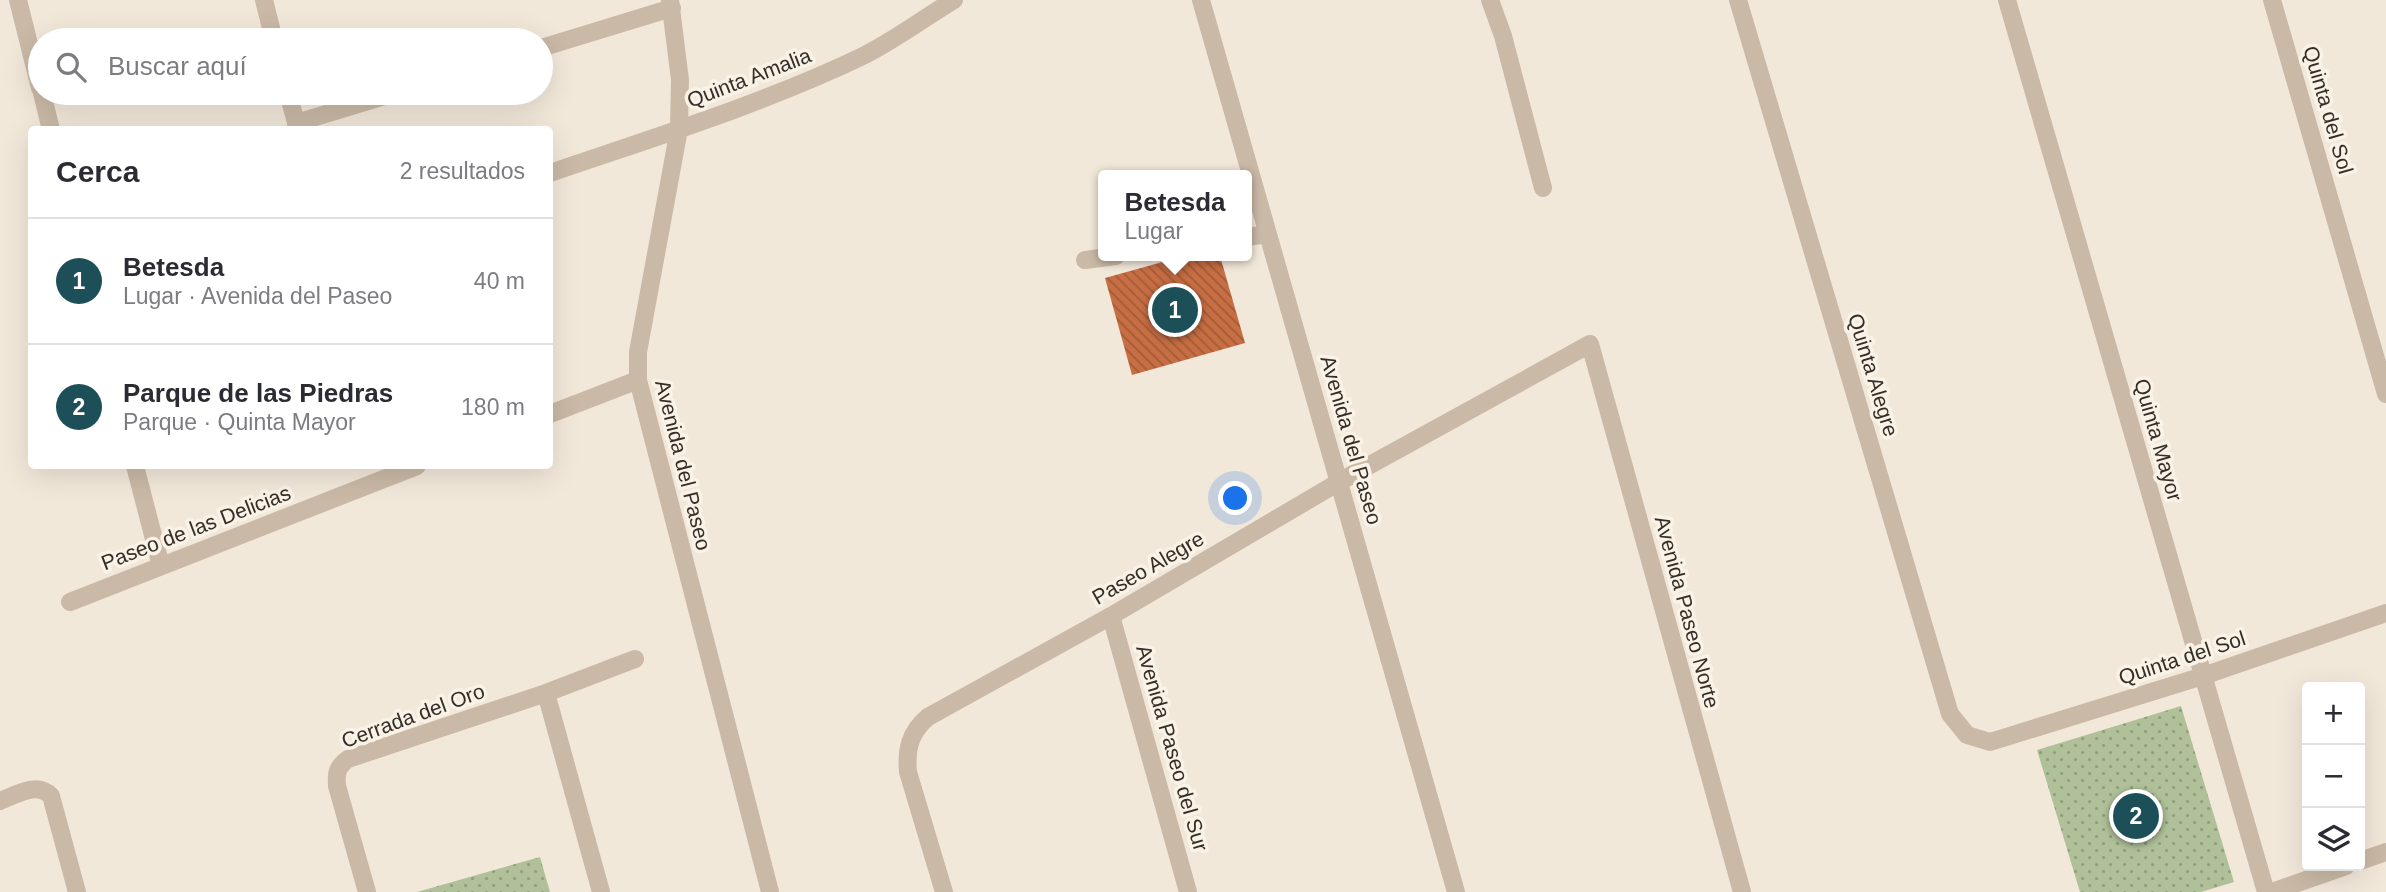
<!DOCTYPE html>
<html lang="es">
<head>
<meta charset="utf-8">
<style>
  body { margin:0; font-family:Helvetica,sans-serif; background:#f2f2f3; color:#2b2b33 }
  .controls { position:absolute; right:21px; bottom:21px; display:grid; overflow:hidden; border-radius:7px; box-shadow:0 7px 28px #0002 }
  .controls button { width:63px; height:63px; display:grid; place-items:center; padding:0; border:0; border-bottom:2px solid #e1e1e2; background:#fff; color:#2b2b33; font:35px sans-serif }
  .you { position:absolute; left:1236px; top:499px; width:24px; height:24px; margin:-18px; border:5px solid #fff; border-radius:50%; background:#1a73e8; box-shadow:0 0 0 10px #1a73e833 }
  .badge { display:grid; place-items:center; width:46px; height:46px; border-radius:50%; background:#1c4f58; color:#fff; font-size:23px; font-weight:700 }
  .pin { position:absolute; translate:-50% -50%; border:4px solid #fff; box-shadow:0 2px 7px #0006 }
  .popup { position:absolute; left:1098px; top:170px; width:154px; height:91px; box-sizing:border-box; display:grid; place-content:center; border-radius:7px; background:#fff; filter:drop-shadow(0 2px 5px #0005); font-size:23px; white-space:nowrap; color:#7c7c81 }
  .popup b { font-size:26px; color:#2b2b33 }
  .popup::after { content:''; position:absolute; left:50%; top:100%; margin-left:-14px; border:14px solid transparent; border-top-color:#fff }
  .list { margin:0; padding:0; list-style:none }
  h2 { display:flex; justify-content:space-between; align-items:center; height:91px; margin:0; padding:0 28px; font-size:30px }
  h2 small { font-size:23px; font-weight:400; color:#7c7c81 }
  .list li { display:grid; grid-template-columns:46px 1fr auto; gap:21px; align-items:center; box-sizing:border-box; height:126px; padding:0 28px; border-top:2px solid #e1e1e2 }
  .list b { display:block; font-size:26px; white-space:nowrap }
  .list p { margin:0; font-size:23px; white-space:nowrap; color:#7c7c81 }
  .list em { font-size:23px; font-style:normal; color:#7c7c81 }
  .icon { flex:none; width:38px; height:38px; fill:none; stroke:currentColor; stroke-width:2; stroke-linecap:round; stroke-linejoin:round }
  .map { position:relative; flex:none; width:2386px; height:892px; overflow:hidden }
  .search { position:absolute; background:#fff; box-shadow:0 7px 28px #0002; left:28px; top:28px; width:525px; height:77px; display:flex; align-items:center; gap:18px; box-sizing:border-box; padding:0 24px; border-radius:38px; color:#7c7c81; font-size:26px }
  .panel { position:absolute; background:#fff; box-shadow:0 7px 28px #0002; left:28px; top:126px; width:525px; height:343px; border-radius:7px }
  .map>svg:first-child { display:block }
  .park { fill:url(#park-dots) }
  .building { fill:url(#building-back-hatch) }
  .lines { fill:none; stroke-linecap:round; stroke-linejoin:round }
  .minor { stroke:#cab9a6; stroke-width:18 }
  .labels { text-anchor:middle; stroke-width:7; stroke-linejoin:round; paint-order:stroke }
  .street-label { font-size:21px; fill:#362d27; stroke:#f9f2e6 }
</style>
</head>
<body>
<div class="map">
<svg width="2386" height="892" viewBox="0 0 2386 892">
  <defs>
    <pattern id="park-dots" width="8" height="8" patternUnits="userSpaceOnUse" patternTransform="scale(1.75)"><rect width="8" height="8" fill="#b0c19a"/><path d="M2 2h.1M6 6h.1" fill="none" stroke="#909d7e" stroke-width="1.8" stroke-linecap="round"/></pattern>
    <pattern id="building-back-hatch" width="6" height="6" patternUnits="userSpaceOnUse" patternTransform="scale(1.75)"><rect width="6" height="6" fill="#c76e43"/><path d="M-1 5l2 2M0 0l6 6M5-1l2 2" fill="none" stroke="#a25b38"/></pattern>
  </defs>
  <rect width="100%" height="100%" fill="#f2e8da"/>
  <!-- park -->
  <path class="park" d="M2181 706 2234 882 2201 892H2080L2037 750Z
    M540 857 550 892H417Z"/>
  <!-- building -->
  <path class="building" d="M1184 256H1220L1245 343 1132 375 1105 278Z"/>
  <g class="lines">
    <!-- minor -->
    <path class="minor" d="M18 0 40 88
      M264 0 274 40
      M670 0 680 80 679 129 638 352V380L770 892
      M1201 0 1456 892
      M1490 0 1503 36 1543 188
      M1738 0 1950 714 1967 735 1990 742 2203 676 2386 613
      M2007 0 2266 892
      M2272 0 2386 394
      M541 48 672 8
      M42 93 51 130
      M288 93 298 130
      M296 123 395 93
      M550 173C655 137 763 104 863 56 895 40 924 18 954 0
      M1247 237 1268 234
      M1085 260 1116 256
      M550 414 638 380
      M135 466 161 566
      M70 602 417 466
      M1111 616 1188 892
      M546 693 601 892
      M0 801C16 795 37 781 51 796L77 892
      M2360 861 2386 852
      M367 892 337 786C336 773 337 767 348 759L546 693 635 659
      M944 892 908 772C906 749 910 732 928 717L1111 616 1339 482 1590 344 1742 892
      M2272 892 2346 866"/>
  </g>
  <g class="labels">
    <!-- street labels -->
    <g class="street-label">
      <text transform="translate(749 78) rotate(-21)" y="7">Quinta Amalia</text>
      <text transform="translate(2328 110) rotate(74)" y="7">Quinta del Sol</text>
      <text transform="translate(1873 375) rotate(73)" y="7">Quinta Alegre</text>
      <text transform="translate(1351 440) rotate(74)" y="7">Avenida del Paseo</text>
      <text transform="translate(2158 440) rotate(74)" y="7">Quinta Mayor</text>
      <text transform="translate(683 465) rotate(76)" y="7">Avenida del Paseo</text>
      <text transform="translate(196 528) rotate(-21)" y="7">Paseo de las Delicias</text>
      <text transform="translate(1148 568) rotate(-30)" y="7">Paseo Alegre</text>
      <text transform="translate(1687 612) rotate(75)" y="7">Avenida Paseo Norte</text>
      <text transform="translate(2182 658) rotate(-18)" y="7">Quinta del Sol</text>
      <text transform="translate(413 716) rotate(-20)" y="7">Cerrada del Oro</text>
      <text transform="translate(1172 748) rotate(74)" y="7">Avenida Paseo del Sur</text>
    </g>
  </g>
</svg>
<div class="controls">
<button>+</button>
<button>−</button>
<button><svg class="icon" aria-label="layers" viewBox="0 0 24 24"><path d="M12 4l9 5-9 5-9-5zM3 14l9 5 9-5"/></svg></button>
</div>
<div class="you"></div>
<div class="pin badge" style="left:1175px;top:310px">1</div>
<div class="popup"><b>Betesda</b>Lugar</div>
<div class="pin badge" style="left:2136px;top:816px">2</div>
<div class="search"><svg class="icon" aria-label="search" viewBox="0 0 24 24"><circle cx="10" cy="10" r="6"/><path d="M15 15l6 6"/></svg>Buscar aquí</div>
<section class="panel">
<h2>Cerca<small>2 resultados</small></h2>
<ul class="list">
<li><span class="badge">1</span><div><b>Betesda</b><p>Lugar · Avenida del Paseo</p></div><em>40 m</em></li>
<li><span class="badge">2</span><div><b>Parque de las Piedras</b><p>Parque · Quinta Mayor</p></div><em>180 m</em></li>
</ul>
</section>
</div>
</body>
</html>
